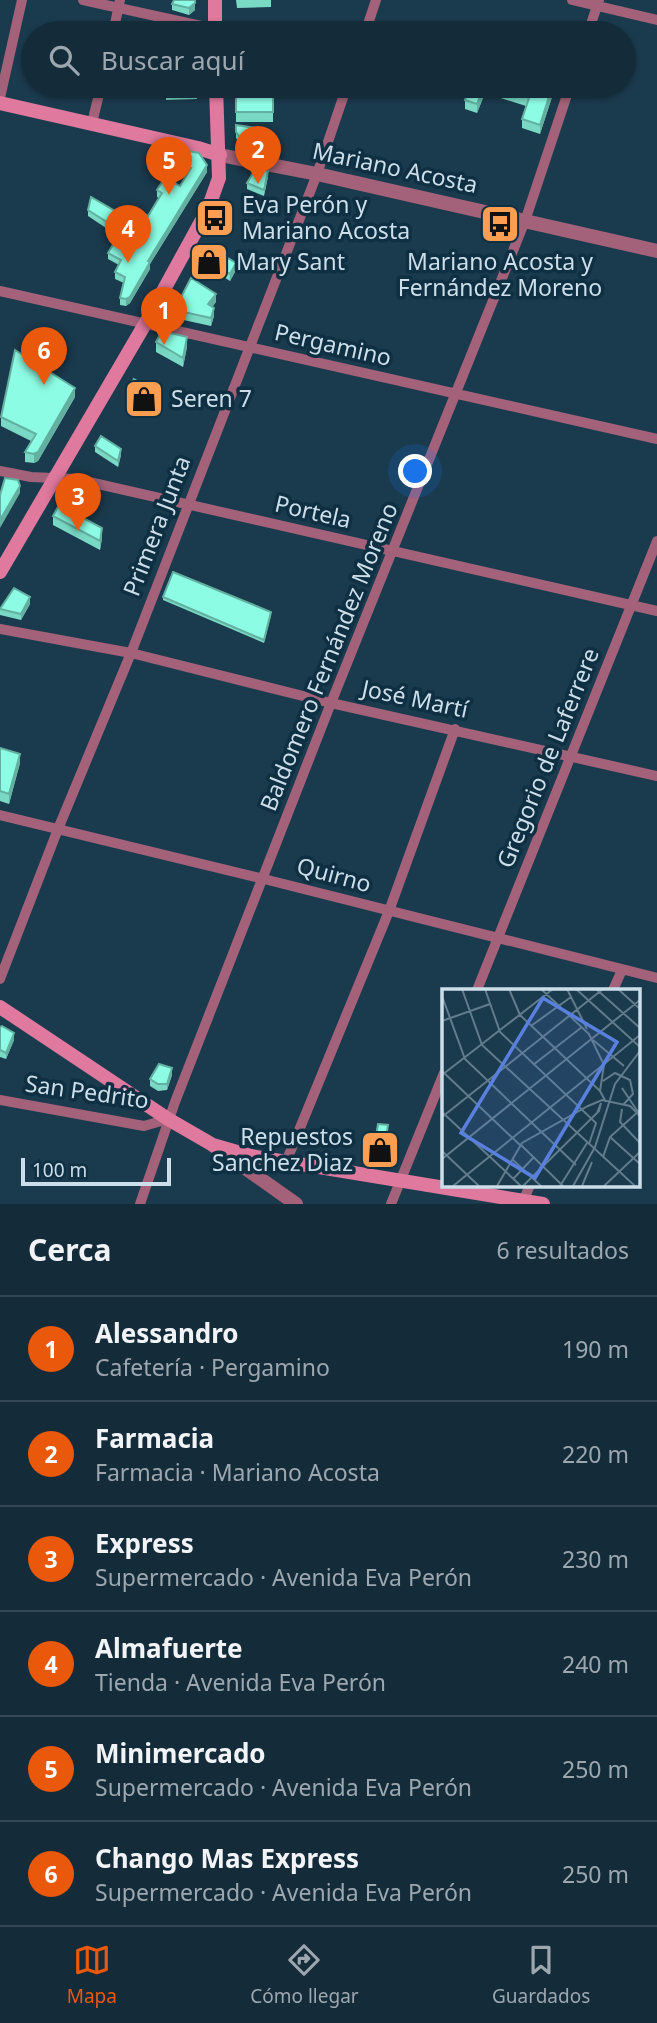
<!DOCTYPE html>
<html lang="es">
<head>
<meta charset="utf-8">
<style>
  body { margin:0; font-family:"Noto Sans",sans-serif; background:#1d3442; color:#f1f3f6 }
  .scale { position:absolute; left:21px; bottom:18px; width:150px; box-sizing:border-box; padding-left:7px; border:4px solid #ccdeea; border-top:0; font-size:19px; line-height:24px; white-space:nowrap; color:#ccdeea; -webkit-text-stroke:5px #0f2f42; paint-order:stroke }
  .you { position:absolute; left:416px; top:472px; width:24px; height:24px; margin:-18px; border:5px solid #fff; border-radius:50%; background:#1a73e8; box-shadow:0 0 0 10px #1a73e833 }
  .badge { display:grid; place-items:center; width:46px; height:46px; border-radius:50%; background:#ea580c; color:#fff; font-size:23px; font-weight:700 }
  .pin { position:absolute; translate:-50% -58px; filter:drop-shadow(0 2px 4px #0008) }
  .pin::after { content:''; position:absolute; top:37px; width:24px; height:21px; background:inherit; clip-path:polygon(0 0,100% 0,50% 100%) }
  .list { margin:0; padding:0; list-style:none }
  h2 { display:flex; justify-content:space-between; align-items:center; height:91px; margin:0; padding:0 28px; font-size:30px }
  h2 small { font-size:23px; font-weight:400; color:#9da7af }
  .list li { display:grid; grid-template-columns:46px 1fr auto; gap:21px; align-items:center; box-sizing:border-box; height:105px; padding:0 28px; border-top:2px solid #334854 }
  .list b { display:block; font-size:26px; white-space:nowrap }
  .list p { margin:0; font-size:23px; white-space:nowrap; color:#9da7af }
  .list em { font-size:23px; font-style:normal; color:#9da7af }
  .icon { flex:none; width:38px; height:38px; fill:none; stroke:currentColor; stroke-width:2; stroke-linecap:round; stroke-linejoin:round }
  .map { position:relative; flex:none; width:657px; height:1204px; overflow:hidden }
  .search { position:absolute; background:#142c3a; box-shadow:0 2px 5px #0004; left:21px; right:21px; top:21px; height:77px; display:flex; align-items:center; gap:18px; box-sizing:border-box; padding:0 24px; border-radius:38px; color:#9da7af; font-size:26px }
  .sheet { height:721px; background:#142c3a }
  nav { display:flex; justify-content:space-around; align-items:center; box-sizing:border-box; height:98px; border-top:2px solid #334854; background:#142c3a; font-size:19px; color:#9da7af }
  nav a { display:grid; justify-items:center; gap:4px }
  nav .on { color:#ea580c }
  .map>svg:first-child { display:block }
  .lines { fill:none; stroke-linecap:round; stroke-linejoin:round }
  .minor { stroke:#a36279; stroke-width:10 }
  .tertiary { stroke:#a36279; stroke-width:14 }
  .secondary { stroke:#df799e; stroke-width:14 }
  .wall { fill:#79d9c4 }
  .shaded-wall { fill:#63b0a0 }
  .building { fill:#8dfce4; stroke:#63b0a0; stroke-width:2 }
  .labels { text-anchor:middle; stroke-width:7; stroke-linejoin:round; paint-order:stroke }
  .street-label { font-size:23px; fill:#ccdeea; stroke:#0f2f42 }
  .poi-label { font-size:23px; fill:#ccdeea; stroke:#0f2f42; text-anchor:start }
  .inset-road { fill:none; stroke:#617c8c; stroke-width:2 }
  .view { fill:#5a80de; fill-opacity:0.15; stroke:#5a80de; stroke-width:3.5 }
  .inset-edge { fill:none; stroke:#ccdeea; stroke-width:3.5 }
</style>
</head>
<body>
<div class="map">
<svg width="657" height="1204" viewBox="0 0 657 1204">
  <rect width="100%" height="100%" fill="#1a3a4d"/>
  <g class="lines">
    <!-- minor -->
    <path class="minor" d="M83 0 215 29
      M572 0 657 20
      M113 33 120 0
      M365 33 376 0
      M588 33 599 0
      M0 98 22 0
      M92 123 101 86
      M0 291 657 439
      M0 471 31 477 76 479 657 611
      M0 629 131 653 331 703 657 776
      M0 815 264 879 657 978
      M0 979 58 829 131 653 317 174 347 86
      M477 990 657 541
      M613 990 622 970
      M0 1100 144 1126 168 1119
      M286 1162 389 911 455 729
      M140 1204 175 1102 331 703 525 221 570 86
      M391 1204 444 1073
      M522 1204 530 1185"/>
    <!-- tertiary -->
    <path class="tertiary" d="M220 155 317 174 657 251
      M214 1146 296 1204"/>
    <!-- secondary -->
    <path class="secondary" d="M215 0V33
      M0 103 198 148 220 155
      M0 572 145 324 208 209 219 178 216 86
      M0 1007 168 1119 213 1145 251 1156 543 1204"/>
  </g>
  <!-- wall -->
  <path class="wall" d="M236 0H271V7L237 8Z
    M172 4 195 10 189 15 172 10Z
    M197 86V99L166 100V94Z
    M236 86H285L282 95H273V122H236Z
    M464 86H548L552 97 540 134 522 128V119L526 106 485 93 477 113 465 109V100L469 87Z
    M236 125 268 136 266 147 240 143 236 138Z
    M153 160 207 172 150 264V269L130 303 126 306 120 305V298L124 283 115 279V272L119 265 108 259V253L118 236 88 216V210L136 223 148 216 159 198 157 197V190L180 186 187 174 153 167Z
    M268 177 264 196 247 189V183Z
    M203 258 236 270 230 281 203 264Z
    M216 302 212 307 214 316 211 326 179 319 177 313V305Z
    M156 342 187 347 183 367 156 352Z
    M128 390 159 401 153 411 128 397Z
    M75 397 38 461 34 463 25 462V452L31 441 1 426V417Z
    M95 446 121 455 118 467 95 452Z
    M53 516 102 538 100 550 53 525Z
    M163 597 271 615 264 643 163 600Z
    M30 604 21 620 0 615V609Z
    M0 748 20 763 9 804 0 801Z
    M0 1027 14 1040 6 1059 0 1057Z
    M172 1075 167 1090 158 1091 150 1086V1079Z
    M388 1132 384 1157 374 1155V1149Z"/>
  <!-- shaded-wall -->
  <path class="shaded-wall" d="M195 3V10L189 15V8Z
    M484 86H485V93L477 113V104Z
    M552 87V97L540 134V125Z
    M207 165V172L150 264V269L130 303 126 306V299L148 261Z
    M236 263V270L230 281V274Z
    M216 294V302L208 313V304Z
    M214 308V316L211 326V318Z
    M187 337V347L183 367V358Z
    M75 388V397L38 461 34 463V454Z
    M159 394V401L153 411V405Z
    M121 449V455L118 467V461Z
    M20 486V493L0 528V520Z
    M102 528V538L100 550V541Z
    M30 597V604L21 620V614Z
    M20 754V763L9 804V794Z
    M14 1033V1040L6 1059V1053Z
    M172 1068V1075L167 1090V1084Z
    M388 1125V1132L384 1157V1151Z"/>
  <!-- building -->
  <path class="building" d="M174 0H195V3L189 8 172 4Z
    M274 23V33H234L233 24Z
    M168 86H197V93L166 94Z
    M236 86H274H273V112H236Z
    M470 86H484L477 104 465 100Z
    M493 86H548L552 87 540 125 522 119 529 98Z
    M236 125 268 130 266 141 240 137 236 132Z
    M156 145 199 153 207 165 148 261 150 262 130 297 126 299 120 298 125 277 115 272 121 260 108 253 121 231 88 210 91 197 136 223 142 212 148 216 162 193 157 190 165 177 180 186 191 168 153 160Z
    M260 169 268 171 264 190 247 183 253 173Z
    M210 247 236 263 230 274 203 258Z
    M191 278 216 294 208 304 214 308 211 318 179 311 177 305Z
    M162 331 187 337 183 358 156 342Z
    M15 350 75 388 38 452 34 454 25 452 36 434 1 417Z
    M134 379 159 394 153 405 128 390Z
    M101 436 121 449 118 461 95 446Z
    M5 478 18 480 20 486 0 520V495Z
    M59 505 102 528 100 541 53 516Z
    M173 572 271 612 264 640 163 597Z
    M14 588 30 597 21 614 0 609Z
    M0 748 20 754 9 794 0 791Z
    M2 1026 14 1033 6 1053 0 1050V1027Z
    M159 1064 172 1068 167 1084H158L150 1079Z
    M378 1124 388 1125 384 1151 374 1149Z"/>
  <!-- icons -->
  <defs>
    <g id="bus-square" transform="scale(2.0125)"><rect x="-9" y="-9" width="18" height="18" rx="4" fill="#fb9e51" stroke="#0f2f42"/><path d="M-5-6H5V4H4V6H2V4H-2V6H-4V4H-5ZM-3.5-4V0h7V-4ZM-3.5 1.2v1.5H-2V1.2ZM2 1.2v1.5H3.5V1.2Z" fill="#111"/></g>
    <g id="shop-square" transform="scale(2.0125)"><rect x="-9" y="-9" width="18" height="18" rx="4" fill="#fb9e51" stroke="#0f2f42"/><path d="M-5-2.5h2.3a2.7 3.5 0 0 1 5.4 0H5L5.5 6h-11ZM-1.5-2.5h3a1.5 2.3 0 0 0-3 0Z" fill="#111"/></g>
  </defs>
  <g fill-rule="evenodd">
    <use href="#bus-square" x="215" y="218"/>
    <use href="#bus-square" x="500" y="224"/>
    <use href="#shop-square" x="209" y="262"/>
    <use href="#shop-square" x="144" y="399"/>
    <use href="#shop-square" x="380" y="1150"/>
  </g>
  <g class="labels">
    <!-- street labels -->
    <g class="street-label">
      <text transform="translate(395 168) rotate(12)" y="8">Mariano Acosta</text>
      <text transform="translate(333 345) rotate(13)" y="8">Pergamino</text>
      <text transform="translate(313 512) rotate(13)" y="8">Portela</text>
      <text transform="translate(157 526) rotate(-69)" y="8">Primera Junta</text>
      <text transform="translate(329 657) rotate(-68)" y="8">Baldomero Fernández Moreno</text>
      <text transform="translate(415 699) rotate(12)" y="8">José Martí</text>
      <text transform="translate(548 758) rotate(-68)" y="8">Gregorio de Laferrere</text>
      <text transform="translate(334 875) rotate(15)" y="8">Quirno</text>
      <text transform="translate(87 1092) rotate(8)" y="8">San Pedrito</text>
    </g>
    <!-- poi labels -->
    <g class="poi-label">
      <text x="242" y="213">Eva Perón y<tspan x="242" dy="26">Mariano Acosta</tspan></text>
      <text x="236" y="270">Mary Sant</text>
      <text x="500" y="270" text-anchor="middle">Mariano Acosta y<tspan x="500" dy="26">Fernández Moreno</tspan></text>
      <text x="171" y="407">Seren 7</text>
      <text x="353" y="1145" text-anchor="end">Repuestos<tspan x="353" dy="26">Sanchez Diaz</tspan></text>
    </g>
  </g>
  <!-- overview -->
  <g transform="translate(442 989)">
    <rect width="198" height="198" fill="#1a3a4d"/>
    <path class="inset-road" d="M20 0 40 56 193 197M43 0 58 43 154 134 147 155M67 0 78 26 158 102M99 0 147 45 162 76 158 102 164 113M125 0 145 40M134 0 198 58M154 0 198 39M176 0 198 20M0 7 23 70 134 176M0 32 48 15M89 37 129 8M151 51 182 77M91 76 140 38M0 82 78 156M0 86 111 0M161 92 173 84 188 91 191 105 181 116M180 99 198 126M180 120 178 133 198 154M0 123 79 197M0 128 161 0M168 148 198 175M79 156 121 197M0 162 37 197M161 168 168 148 198 121M0 170 198 11M71 171 99 197M71 190 91 169M11 197 198 46M55 197 80 154 146 117 160 111 188 117 198 127M81 197 157 122 159 114 155 124M118 197 145 154M131 197 153 158 173 95 198 62M140 197 150 173M162 197 198 163"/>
    <path class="view" d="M101 9 175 53 93 189 19 144Z"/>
    <rect width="198" height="198" class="inset-edge"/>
  </g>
</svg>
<div class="scale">100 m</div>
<div class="you"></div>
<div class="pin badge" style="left:164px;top:345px">1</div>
<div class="pin badge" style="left:258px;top:184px">2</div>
<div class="pin badge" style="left:78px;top:531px">3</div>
<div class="pin badge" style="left:128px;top:263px">4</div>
<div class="pin badge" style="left:169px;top:195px">5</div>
<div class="pin badge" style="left:44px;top:385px">6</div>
<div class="search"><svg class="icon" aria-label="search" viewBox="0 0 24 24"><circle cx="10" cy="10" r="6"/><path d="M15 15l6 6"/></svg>Buscar aquí</div>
</div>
<section class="sheet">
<h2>Cerca<small>6 resultados</small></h2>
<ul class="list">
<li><span class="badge">1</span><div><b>Alessandro</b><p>Cafetería · Pergamino</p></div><em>190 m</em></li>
<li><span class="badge">2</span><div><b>Farmacia</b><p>Farmacia · Mariano Acosta</p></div><em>220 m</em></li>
<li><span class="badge">3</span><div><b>Express</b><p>Supermercado · Avenida Eva Perón</p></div><em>230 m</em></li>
<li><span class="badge">4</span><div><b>Almafuerte</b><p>Tienda · Avenida Eva Perón</p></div><em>240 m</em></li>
<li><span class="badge">5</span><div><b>Minimercado</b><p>Supermercado · Avenida Eva Perón</p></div><em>250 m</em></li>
<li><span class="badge">6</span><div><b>Chango Mas Express</b><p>Supermercado · Avenida Eva Perón</p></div><em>250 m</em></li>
</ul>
</section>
<nav>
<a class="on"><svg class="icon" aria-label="map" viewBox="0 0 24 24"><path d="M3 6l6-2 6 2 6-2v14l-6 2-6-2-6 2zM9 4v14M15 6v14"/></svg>Mapa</a>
<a><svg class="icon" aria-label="directions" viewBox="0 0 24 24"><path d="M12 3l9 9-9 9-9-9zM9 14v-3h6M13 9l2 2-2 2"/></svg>Cómo llegar</a>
<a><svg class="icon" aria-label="saved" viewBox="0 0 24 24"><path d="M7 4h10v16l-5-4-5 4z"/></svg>Guardados</a>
</nav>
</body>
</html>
